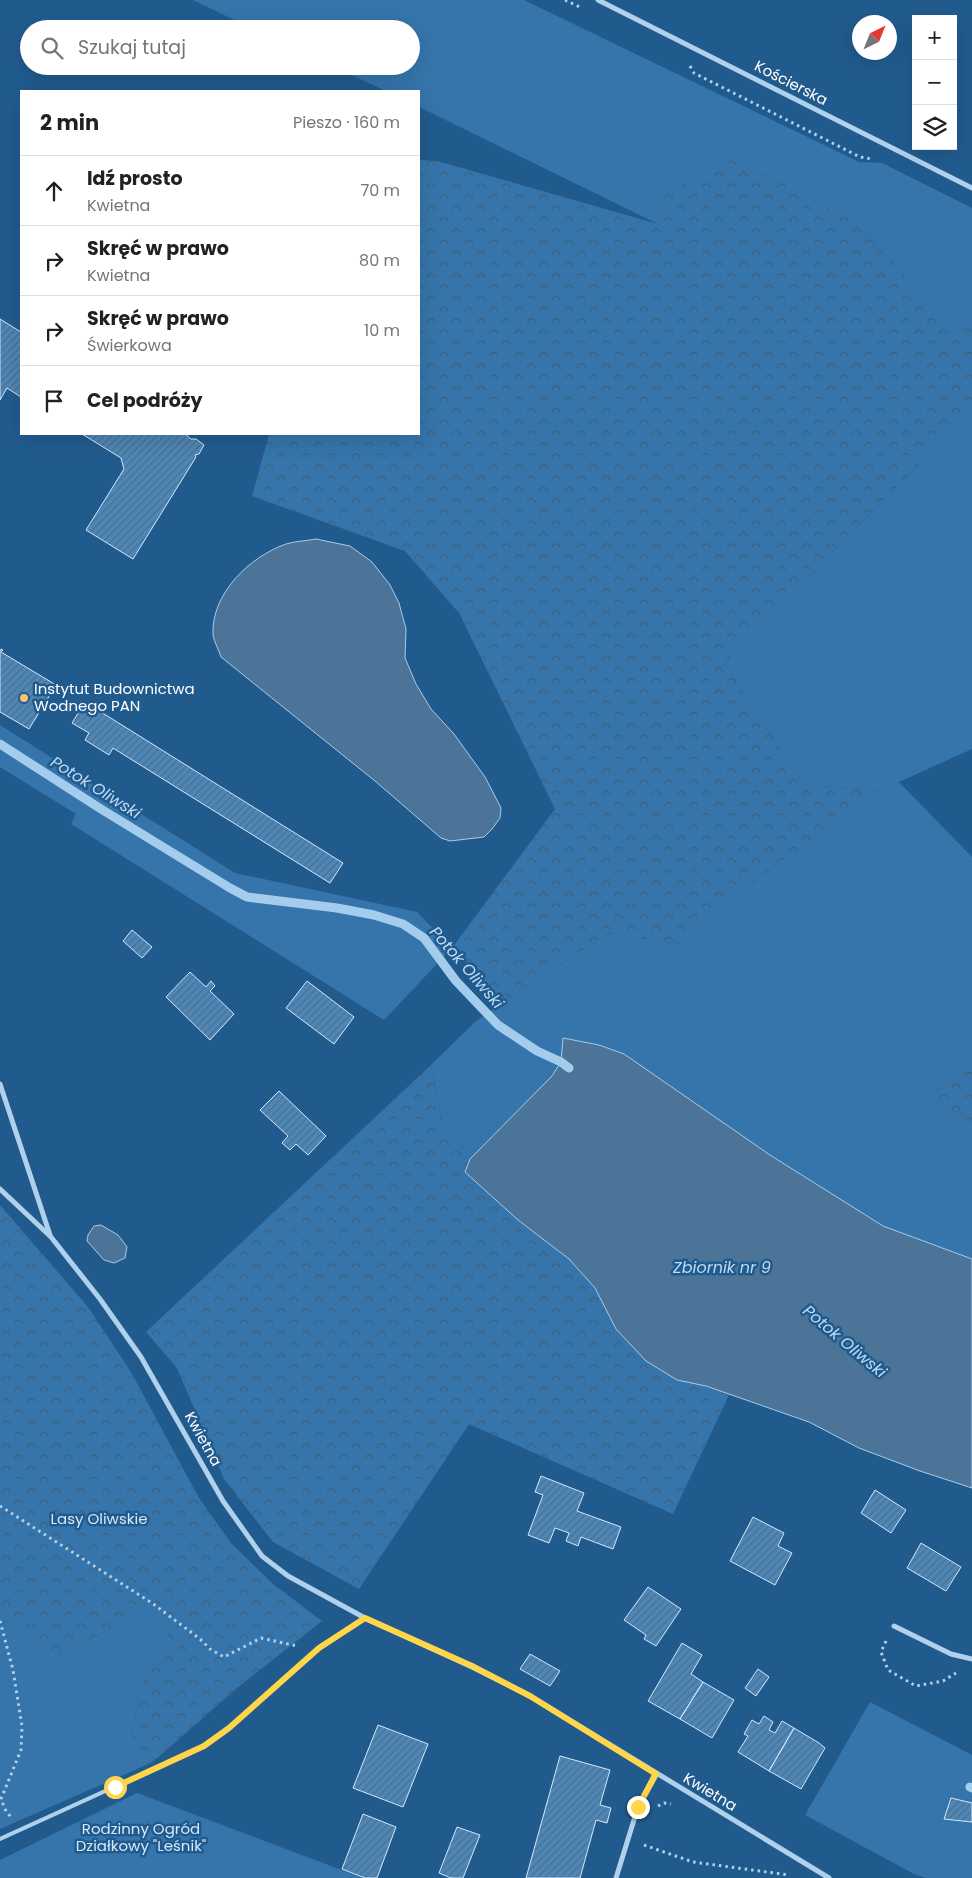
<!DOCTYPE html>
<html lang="pl">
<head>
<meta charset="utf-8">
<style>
  body { margin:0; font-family:Poppins,sans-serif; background:#f2f2f2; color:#202124 }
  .controls { position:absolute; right:15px; top:15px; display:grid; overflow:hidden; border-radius:0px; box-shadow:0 5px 20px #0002 }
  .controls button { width:45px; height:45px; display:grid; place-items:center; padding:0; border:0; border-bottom:1px solid #e0e0e0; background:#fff; color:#202124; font:25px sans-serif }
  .compass { position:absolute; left:852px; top:15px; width:45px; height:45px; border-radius:50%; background:#fff; box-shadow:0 5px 20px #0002; rotate:43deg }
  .stop { position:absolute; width:15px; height:15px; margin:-11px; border:4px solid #ffd54a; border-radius:50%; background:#fff }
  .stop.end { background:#ffd54a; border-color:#fff; box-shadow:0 1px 5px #0008 }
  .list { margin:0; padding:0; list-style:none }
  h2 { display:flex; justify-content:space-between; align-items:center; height:65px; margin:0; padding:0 20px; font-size:21px }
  h2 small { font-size:16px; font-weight:400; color:#757577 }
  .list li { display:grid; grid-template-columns:32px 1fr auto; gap:15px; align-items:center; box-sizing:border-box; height:70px; padding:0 20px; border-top:1px solid #e0e0e0 }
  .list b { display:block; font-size:19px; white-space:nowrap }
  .list p { margin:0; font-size:16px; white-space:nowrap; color:#757577 }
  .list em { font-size:16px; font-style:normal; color:#757577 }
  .icon { flex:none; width:28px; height:28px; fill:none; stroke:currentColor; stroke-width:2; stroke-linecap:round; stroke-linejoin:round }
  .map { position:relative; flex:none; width:972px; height:1878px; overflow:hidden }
  .search { position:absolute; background:#fff; box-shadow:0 5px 20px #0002; left:20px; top:20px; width:400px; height:55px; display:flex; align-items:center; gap:12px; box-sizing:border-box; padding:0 18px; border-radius:28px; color:#757577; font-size:19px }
  .panel { position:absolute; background:#fff; box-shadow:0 5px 20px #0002; left:20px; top:90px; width:400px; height:345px; border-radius:0px }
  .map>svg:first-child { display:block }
  .green { fill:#3575ab }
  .forest { fill:url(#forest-crowns) }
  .water { fill:#4c7498; stroke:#a4cded }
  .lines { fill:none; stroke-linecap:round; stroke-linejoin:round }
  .stream { stroke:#a4cded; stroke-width:9 }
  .building { fill:url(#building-hatch); stroke:#d5e8f9 }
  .path { stroke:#b0d1ec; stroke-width:3; stroke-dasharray:2.5 4; stroke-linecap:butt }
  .lane { stroke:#b0d1ec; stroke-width:4 }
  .street { stroke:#b0d1ec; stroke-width:5 }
  .route { stroke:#ffd54a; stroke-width:6 }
  .poi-dot { fill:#f9c571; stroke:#215b8e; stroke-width:2 }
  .labels { text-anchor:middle; stroke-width:5; stroke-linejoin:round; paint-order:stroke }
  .street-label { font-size:15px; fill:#fff; stroke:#215b8e }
  .poi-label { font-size:15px; fill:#fff; stroke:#215b8e; text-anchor:start }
  .park-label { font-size:15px; fill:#d5e8f9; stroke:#215b8e }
  .water-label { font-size:16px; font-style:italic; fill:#bcdaf3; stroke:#215b8e }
</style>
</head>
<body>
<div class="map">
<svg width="972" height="1878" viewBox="0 0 972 1878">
  <defs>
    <pattern id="forest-crowns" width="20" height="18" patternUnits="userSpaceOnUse" patternTransform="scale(1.25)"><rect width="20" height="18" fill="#3575ab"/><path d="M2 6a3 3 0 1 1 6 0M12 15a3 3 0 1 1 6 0" fill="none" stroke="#425e77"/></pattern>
    <pattern id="building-hatch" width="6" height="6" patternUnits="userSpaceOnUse" patternTransform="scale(1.25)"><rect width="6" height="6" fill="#4e87b7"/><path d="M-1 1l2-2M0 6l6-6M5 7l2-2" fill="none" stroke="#4d6f8c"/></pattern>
  </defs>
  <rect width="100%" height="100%" fill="#215b8e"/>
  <!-- green -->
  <path class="green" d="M193 0H524L859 162 882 163 972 208V330L952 326 850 218 658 224 419 107V91H386L332 66H411V29H253Z
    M972 410V749L899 782 972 857V1057L929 1098 972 1121V1259L883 1226 770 1155 624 1054 599 1045 564 1038 561 1062 552 1076 470 1159 441 1117 431 1065 475 1022 501 1003 609 933 679 944 761 876 882 790 804 785 724 663Z
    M0 725 235 873 417 912 452 948 384 1020 71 824 76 814 0 767Z
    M144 1608 172 1627 140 1693 131 1734 153 1762 0 1829V1625L5 1621 63 1656Z
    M870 1702 972 1755V1878H926L914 1874 805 1815Z
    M137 1793 363 1878H0V1860Z"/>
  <!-- forest -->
  <path class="forest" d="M733 156 850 218 952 326 972 330V410L724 663 804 785 883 790 761 876 679 944 609 933 501 1003 452 948 555 809 459 613 405 551 252 496 269 434H419V160L437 161 658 224 662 195Z
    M972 1057V1121L929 1098Z
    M431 1065 441 1117 470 1159 465 1172 518 1220 569 1259 595 1288 616 1329 706 1386 729 1395 673 1514 469 1424 359 1589 273 1542 224 1479 177 1368 146 1332Z
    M0 1205 88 1307 131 1372 199 1498 231 1543 273 1584 322 1621 237 1688 153 1762 131 1734 140 1693 172 1627 144 1608 63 1656 5 1621 0 1625Z"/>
  <!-- water -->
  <path class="water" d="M316 539 350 546 372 562 390 585 399 603 406 629 405 658 416 684 431 709 454 734 485 777 501 808 500 818 492 829 484 837 450 841 441 838 375 781 221 657C219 650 214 642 213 635 211 594 249 557 286 544 295 541 307 541 316 539Z
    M563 1038 599 1045 624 1054 770 1155 883 1226 972 1259V1488L920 1471 859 1448 809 1422 706 1386 677 1380 646 1361 616 1329 595 1288 569 1259 518 1220 465 1172 470 1159 552 1076 561 1062Z
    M101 1225 118 1235 127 1247 125 1258 114 1263 104 1260 87 1241 88 1235 94 1226Z"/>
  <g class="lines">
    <!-- stream -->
    <path class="stream" d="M0 744 101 809 230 888 247 897 337 908 374 915 403 924 424 938 456 981 498 1025 537 1051 561 1062 569 1068
      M970 1787 972 1788"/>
  </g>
  <!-- building -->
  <path class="building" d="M0 319 21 332V397L7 388 0 400Z
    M82 434H185L191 439H196L204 445 199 454 195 455 196 457 133 559 86 530 124 469 121 458Z
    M1 649 3 650 1 652 56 685 29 729 0 712V651Z
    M85 702 343 863 330 883 113 748 109 755 85 740 89 733 72 723Z
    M132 930 152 947 142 958 123 941Z
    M190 972 206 987 211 981 215 986 210 991 234 1014 210 1040 166 997Z
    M307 981 354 1017 334 1044 286 1008Z
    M279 1091 326 1136 308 1155 296 1144 290 1150 282 1143 288 1136 260 1110Z
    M541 1476 584 1493 577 1511 621 1527 613 1549 581 1537 578 1546 566 1541 569 1533 555 1528 549 1543 528 1535 543 1495 535 1492Z
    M875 1490 906 1510 891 1533 861 1513Z
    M753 1517 784 1533 778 1546 792 1553 775 1585 730 1561Z
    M921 1543 961 1567 946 1591 907 1568Z
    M648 1587 681 1609 656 1646 644 1639 646 1635 624 1620Z
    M682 1643 702 1655 691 1674 703 1682 680 1719 648 1701Z
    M530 1654 560 1671 550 1686 520 1669Z
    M758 1669 769 1677 756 1696 745 1688Z
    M703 1682 734 1700 712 1738 680 1719Z
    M764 1716 773 1722 769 1730 775 1733 782 1721 794 1728 769 1771 738 1752 748 1736 744 1734 752 1720 759 1724Z
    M378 1725 428 1744 403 1807 353 1788Z
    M794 1728 819 1743 825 1748 801 1789 769 1771Z
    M560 1756 610 1770 600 1805 611 1808 607 1823 596 1820 580 1878H526Z
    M951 1798 972 1803V1822L944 1819Z
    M363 1814 396 1827 377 1878H365L342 1869Z
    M457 1827 480 1835 463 1878H451L439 1873Z"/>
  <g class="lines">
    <!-- path -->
    <path class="path" d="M565 0 582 8
      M690 66 694 73 860 157 872 159
      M0 1506 152 1603 200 1639 210 1649 224 1657 261 1638 297 1646
      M0 1621 13 1670 22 1726 21 1750 1 1799 6 1811 11 1817
      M886 1641 881 1652 888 1670 916 1686 943 1681 956 1673
      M658 1806 664 1803 671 1804
      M644 1845 693 1862 789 1875"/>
    <!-- lane -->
    <path class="lane" d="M0 1839 204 1746 229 1728 319 1648 365 1618"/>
    <!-- street -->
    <path class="street" d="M598 0 972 188
      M0 1084 50 1235
      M0 1189 51 1237 100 1299 141 1357 223 1501 262 1556 288 1576 365 1618 472 1667 530 1696 829 1878
      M894 1626 951 1654 972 1659
      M616 1878 638 1807 655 1774"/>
  </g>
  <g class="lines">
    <!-- route -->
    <path class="route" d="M115 1787 204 1746 229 1728 319 1648 365 1618 472 1666 530 1696 656 1774 638 1807"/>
  </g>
  <!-- markers -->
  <circle class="poi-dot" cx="24" cy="698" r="5"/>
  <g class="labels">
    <!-- street labels -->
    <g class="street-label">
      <text transform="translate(791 83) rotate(27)" y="5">Kościerska</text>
      <text transform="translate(203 1439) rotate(61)" y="5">Kwietna</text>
      <text transform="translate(710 1792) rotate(31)" y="5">Kwietna</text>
    </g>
    <!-- poi labels -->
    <g class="poi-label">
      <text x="34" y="694">Instytut Budownictwa<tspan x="34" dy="17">Wodnego PAN</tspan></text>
    </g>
    <!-- park labels -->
    <g class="park-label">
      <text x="99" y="1524">Lasy Oliwskie</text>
      <text x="141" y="1834">Rodzinny Ogród<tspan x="141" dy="17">Działkowy "Leśnik"</tspan></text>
    </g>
    <!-- water labels -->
    <g class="water-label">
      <text transform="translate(96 787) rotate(32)" y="6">Potok Oliwski</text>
      <text transform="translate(467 967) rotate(49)" y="6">Potok Oliwski</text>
      <text x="722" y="1273">Zbiornik nr 9</text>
      <text transform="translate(845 1341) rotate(40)" y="6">Potok Oliwski</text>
    </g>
  </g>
</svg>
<div class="controls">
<button>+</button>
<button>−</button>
<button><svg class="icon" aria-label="layers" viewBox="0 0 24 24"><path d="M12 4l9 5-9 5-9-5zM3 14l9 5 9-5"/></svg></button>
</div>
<svg class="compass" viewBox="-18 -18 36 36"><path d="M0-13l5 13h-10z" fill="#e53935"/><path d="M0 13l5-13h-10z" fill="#757577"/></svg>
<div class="stop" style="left:115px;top:1787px"></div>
<div class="stop end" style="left:638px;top:1807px"></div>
<div class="search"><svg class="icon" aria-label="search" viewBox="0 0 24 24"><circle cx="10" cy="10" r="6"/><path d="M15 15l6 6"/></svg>Szukaj tutaj</div>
<section class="panel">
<h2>2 min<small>Pieszo · 160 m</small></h2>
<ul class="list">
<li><svg class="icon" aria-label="ahead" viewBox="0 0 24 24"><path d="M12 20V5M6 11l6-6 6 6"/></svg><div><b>Idź prosto</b><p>Kwietna</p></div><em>70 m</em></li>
<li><svg class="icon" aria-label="right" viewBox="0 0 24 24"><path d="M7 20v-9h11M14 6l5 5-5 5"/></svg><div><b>Skręć w prawo</b><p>Kwietna</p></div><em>80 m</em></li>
<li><svg class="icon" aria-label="right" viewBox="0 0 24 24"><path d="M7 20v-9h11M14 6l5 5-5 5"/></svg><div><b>Skręć w prawo</b><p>Świerkowa</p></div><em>10 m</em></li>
<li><svg class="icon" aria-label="arrive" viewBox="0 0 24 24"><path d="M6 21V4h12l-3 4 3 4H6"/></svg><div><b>Cel podróży</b></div></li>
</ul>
</section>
</div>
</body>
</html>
